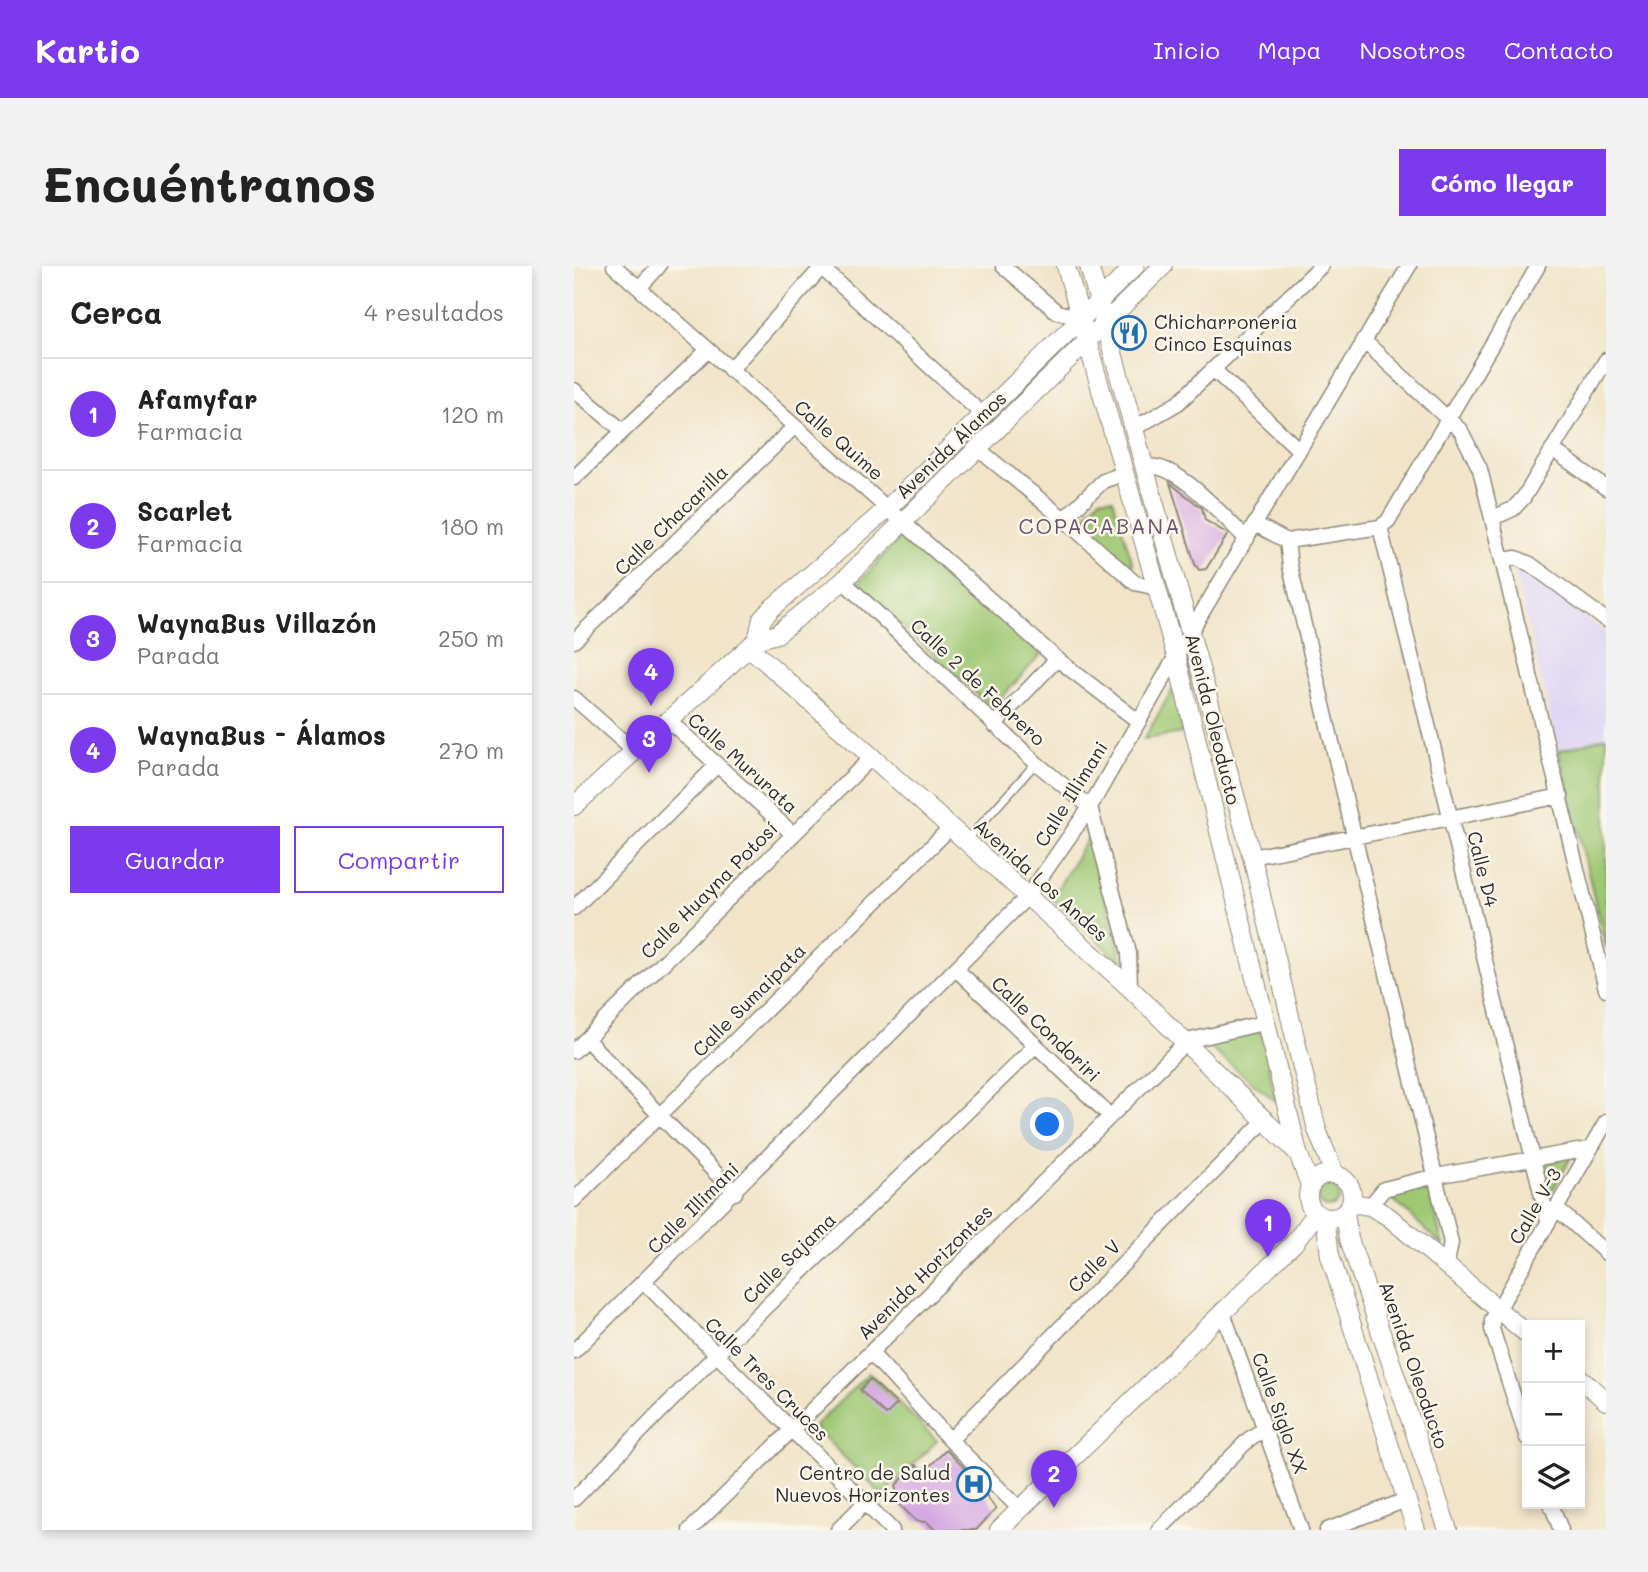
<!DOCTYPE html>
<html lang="es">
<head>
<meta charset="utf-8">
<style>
  body { margin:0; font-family:Mali,sans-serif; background:#f2f2f2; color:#222 }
  .controls { position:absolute; right:21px; bottom:21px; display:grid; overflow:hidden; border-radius:0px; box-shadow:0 4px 10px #0003 }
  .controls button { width:63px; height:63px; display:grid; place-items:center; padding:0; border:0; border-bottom:2px solid #e0e0e0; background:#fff; color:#222; font:35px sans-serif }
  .you { position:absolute; left:474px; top:859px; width:24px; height:24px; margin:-18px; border:5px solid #fff; border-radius:50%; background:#1a73e8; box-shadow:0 0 0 10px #1a73e833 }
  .badge { display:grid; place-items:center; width:46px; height:46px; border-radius:50%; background:#7c3aed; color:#fff; font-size:23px; font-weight:700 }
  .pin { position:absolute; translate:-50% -58px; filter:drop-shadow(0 2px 4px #0008) }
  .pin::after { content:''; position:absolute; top:37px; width:24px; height:21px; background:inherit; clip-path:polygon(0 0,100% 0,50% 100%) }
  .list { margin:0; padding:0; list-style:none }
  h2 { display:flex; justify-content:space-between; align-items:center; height:91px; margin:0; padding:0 28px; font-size:30px }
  h2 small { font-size:23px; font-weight:400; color:#767676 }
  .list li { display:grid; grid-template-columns:46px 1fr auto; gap:21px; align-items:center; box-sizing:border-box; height:112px; padding:0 28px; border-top:2px solid #e0e0e0 }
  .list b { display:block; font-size:26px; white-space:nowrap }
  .list p { margin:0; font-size:23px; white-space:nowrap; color:#767676 }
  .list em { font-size:23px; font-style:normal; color:#767676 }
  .actions { display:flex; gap:14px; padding:21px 28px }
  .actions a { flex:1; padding:16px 0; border:2px solid #7c3aed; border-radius:0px; text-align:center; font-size:24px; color:#7c3aed }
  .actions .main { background:#7c3aed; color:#fff }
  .icon { flex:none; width:38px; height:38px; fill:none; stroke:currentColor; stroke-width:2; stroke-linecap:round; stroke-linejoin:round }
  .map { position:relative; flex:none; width:1032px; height:1264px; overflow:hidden; border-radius:0px }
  header { display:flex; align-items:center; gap:42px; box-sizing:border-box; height:98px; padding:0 35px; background:#7c3aed; color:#fff }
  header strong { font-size:33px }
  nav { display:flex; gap:38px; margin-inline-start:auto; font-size:24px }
  .intro { display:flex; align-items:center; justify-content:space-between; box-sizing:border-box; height:168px; padding:0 42px }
  h1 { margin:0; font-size:49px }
  .button { padding:18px 32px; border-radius:0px; background:#7c3aed; color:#fff; font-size:24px; font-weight:700 }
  main { display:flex; gap:42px; padding:0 42px }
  aside { flex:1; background:#fff; border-radius:0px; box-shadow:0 4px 10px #0003 }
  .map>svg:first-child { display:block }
  .built { fill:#ded5f5 }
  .green { fill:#9fc873; stroke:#657a4f; stroke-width:2 }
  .building { fill:#d6a7e3 }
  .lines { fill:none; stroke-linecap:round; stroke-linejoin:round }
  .service-casing { stroke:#8e887a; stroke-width:10 }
  .minor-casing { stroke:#8e887a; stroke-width:17 }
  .tertiary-casing { stroke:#8e887a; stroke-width:20 }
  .service { stroke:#fff; stroke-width:7 }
  .minor { stroke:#fff; stroke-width:14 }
  .tertiary { stroke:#fff; stroke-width:18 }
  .labels { text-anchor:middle; stroke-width:5; stroke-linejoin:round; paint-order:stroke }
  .poi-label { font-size:19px; fill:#2b2b2b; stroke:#fbf7ec; text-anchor:start }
  .street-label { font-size:19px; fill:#2b2b2b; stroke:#fbf7ec }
  .neighbourhood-label { font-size:21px; letter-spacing:2px; fill:#67566b; stroke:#fbf7ec }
</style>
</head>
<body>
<header>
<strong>Kartio</strong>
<nav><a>Inicio</a><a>Mapa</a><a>Nosotros</a><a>Contacto</a></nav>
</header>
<div class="intro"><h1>Encuéntranos</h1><a class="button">Cómo llegar</a></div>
<main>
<aside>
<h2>Cerca<small>4 resultados</small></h2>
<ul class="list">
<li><span class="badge">1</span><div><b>Afamyfar</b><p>Farmacia</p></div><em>120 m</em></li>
<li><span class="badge">2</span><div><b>Scarlet</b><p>Farmacia</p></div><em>180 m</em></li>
<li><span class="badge">3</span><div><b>WaynaBus Villazón</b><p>Parada</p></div><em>250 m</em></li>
<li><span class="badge">4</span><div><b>WaynaBus - Álamos</b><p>Parada</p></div><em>270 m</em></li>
</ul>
<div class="actions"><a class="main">Guardar</a><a>Compartir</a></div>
</aside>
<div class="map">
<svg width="1032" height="1264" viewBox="0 0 1032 1264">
  <rect width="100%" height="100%" fill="#fbf7ec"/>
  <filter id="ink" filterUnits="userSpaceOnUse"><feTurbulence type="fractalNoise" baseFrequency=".0143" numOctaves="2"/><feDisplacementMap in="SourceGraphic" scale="14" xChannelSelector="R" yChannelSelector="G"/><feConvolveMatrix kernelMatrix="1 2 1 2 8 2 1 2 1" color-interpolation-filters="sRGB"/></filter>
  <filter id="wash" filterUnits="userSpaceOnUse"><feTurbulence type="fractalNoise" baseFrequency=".00686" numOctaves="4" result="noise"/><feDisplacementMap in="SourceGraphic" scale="28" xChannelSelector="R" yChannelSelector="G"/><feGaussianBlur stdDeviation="1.57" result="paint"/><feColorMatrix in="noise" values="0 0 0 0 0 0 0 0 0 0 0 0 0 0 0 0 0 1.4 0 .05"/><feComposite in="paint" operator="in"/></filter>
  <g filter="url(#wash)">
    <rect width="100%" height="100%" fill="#f1e4c9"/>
    <!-- built -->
    <path class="built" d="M939 298 1032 367V471L985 485Z"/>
    <!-- green -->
    <path class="green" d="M526 232 539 233 559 298 555 302 502 261Z
      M330 267 468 387 418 442 283 319Z
      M600 421 609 467 570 473Z
      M1032 471V682L985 485Z
      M515 570 549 698 478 632Z
      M687 765 702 835 633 780Z
      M998 890 975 930 968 897Z
      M743 930a11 11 0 1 1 22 0a11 11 0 1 1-22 0Z
      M854 921 869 980 812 927Z
      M295 1107 363 1175 308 1229 240 1161Z"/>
    <g id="blocks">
      <!-- building -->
      <path class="building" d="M596 217 628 242 631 254 654 268 632 303 625 304 621 298Z
        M296 1113 323 1138 312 1149 286 1124Z
        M372 1184 408 1219 406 1221 422 1243 402 1264H361L353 1256 342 1255 322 1235V1219L342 1199 350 1206Z"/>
    </g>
  </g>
  <g filter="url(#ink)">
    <use href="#blocks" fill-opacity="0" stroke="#8e887a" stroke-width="2"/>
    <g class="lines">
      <!-- service casing -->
      <g class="service-casing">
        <path id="service" d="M392 575 462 497"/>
      </g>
      <!-- minor casing -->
      <g class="minor-casing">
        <path id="minor" d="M40 0 483 393 564 455
          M429 0 483 46 508 52
          M248 2 408 148
          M65 22 85 0
          M789 74 887 165 906 203 1032 723
          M639 103 724 183
          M156 104 249 0
          M0 124 49 165
          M561 162 604 137 747 0
          M404 183 490 253 561 317 583 322
          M978 183 1032 222
          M572 201C602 194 651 253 673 273
          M0 212 134 84
          M919 252 939 243 950 231 1032 94
          M490 253 529 215 551 207
          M681 258 713 275 806 261 814 255 964 0
          M806 261 974 955
          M713 275 716 300 877 977 872 1001
          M929 294 942 292 956 298 1032 354
          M269 315 462 497 516 541 555 687 556 722
          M0 375 220 161
          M0 432 60 485
          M93 453 219 568
          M420 459 483 393
          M678 591 987 530
          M0 642 143 499
          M383 704 535 849
          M12 773 161 927
          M0 785 298 491
          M0 934 377 561
          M796 940 810 923 862 910 1015 883
          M982 942 1032 987
          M71 1017 318 1264
          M648 1044 727 1264
          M0 1085 454 630 516 541 602 390 835 0
          M297 1087 376 1174 446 1243
          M953 1172 918 1063V1054L1032 856
          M376 1174 692 853
          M0 1233 141 1090 460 781
          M977 1238 987 1264
          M116 1264 613 775 693 756
          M264 1264 290 1238
          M585 1264 675 1173 693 1161
          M753 1264 832 1234"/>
      </g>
      <!-- tertiary casing -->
      <g class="tertiary-casing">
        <path id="tertiary" d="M492 0 602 390 724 887 736 919
          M515 0 678 591 743 864 761 909
          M183 374 188 353 197 343 314 242 561 0
          M175 381 556 722 723 886
          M0 540 183 374 203 368 269 315 589 0
          M734 930a22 22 0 1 1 44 0a22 22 0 1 1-44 0Z
          M777 937 796 940 815 951 953 1068
          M771 947 775 973 874 1264
          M751 952 756 989 842 1264
          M1006 1112 1032 1135
          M425 1264 720 977 742 948"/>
      </g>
      <!-- service -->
      <use href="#service" class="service"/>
      <!-- minor -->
      <use href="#minor" class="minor"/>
      <!-- tertiary -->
      <use href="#tertiary" class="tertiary"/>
    </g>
  </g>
  <!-- icons -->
  <defs>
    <g id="restaurant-ring" transform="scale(1.75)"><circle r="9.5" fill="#fbf7ec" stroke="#1f6fb2" stroke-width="1.5"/><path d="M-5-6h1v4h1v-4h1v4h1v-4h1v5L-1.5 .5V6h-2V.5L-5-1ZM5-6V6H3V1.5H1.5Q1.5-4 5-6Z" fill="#1f6fb2"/></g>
    <g id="hospital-ring" transform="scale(1.75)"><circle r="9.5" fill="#fbf7ec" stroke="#1f6fb2" stroke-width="1.5"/><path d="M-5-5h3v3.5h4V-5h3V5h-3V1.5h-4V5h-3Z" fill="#1f6fb2"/></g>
  </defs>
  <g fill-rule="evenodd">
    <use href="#restaurant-ring" x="555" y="67"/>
    <use href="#hospital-ring" x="400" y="1218"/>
  </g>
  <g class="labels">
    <!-- poi labels -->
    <g class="poi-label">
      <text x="580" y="63">Chicharroneria<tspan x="580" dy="22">Cinco Esquinas</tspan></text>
      <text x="376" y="1214" text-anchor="end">Centro de Salud<tspan x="376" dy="22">Nuevos Horizontes</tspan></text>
    </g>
    <!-- street labels -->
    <g class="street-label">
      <text transform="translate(265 174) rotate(41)" y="7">Calle Quime</text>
      <text transform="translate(377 179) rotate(-44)" y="7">Avenida Álamos</text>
      <text transform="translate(97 254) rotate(-44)" y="7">Calle Chacarilla</text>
      <text transform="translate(404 416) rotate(43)" y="7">Calle 2 de Febrero</text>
      <text transform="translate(639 453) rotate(76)" y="7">Avenida Oleoducto</text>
      <text transform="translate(169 497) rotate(42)" y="7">Calle Mururata</text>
      <text transform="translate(497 528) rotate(-58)" y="7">Calle Illimani</text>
      <text transform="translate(909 603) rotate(76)" y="7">Calle D4</text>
      <text transform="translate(467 614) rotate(42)" y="7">Avenida Los Andes</text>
      <text transform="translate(135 624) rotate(-45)" y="7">Calle Huayna Potosí</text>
      <text transform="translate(175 734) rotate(-45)" y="7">Calle Sumaipata</text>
      <text transform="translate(472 763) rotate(44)" y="7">Calle Condoriri</text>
      <text transform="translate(961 940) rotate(-60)" y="7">Calle V-3</text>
      <text transform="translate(119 942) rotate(-45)" y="7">Calle Illimani</text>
      <text transform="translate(215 992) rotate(-44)" y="7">Calle Sajama</text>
      <text transform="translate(520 1000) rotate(-45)" y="7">Calle V</text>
      <text transform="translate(351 1006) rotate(-45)" y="7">Avenida Horizontes</text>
      <text transform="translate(840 1099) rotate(71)" y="7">Avenida Oleoducto</text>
      <text transform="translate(193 1113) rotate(45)" y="7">Calle Tres Cruces</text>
      <text transform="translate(706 1147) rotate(70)" y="7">Calle Siglo XX</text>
    </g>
    <!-- neighbourhood labels -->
    <g class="neighbourhood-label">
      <text x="526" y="268">COPACABANA</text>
    </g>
  </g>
</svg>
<div class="controls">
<button>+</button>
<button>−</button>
<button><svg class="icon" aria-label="layers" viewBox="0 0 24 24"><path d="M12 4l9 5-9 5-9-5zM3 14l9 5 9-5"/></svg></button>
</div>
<div class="you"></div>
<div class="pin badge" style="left:694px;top:991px">1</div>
<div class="pin badge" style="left:480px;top:1242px">2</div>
<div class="pin badge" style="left:75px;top:507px">3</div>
<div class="pin badge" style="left:77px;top:440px">4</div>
</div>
</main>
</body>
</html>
